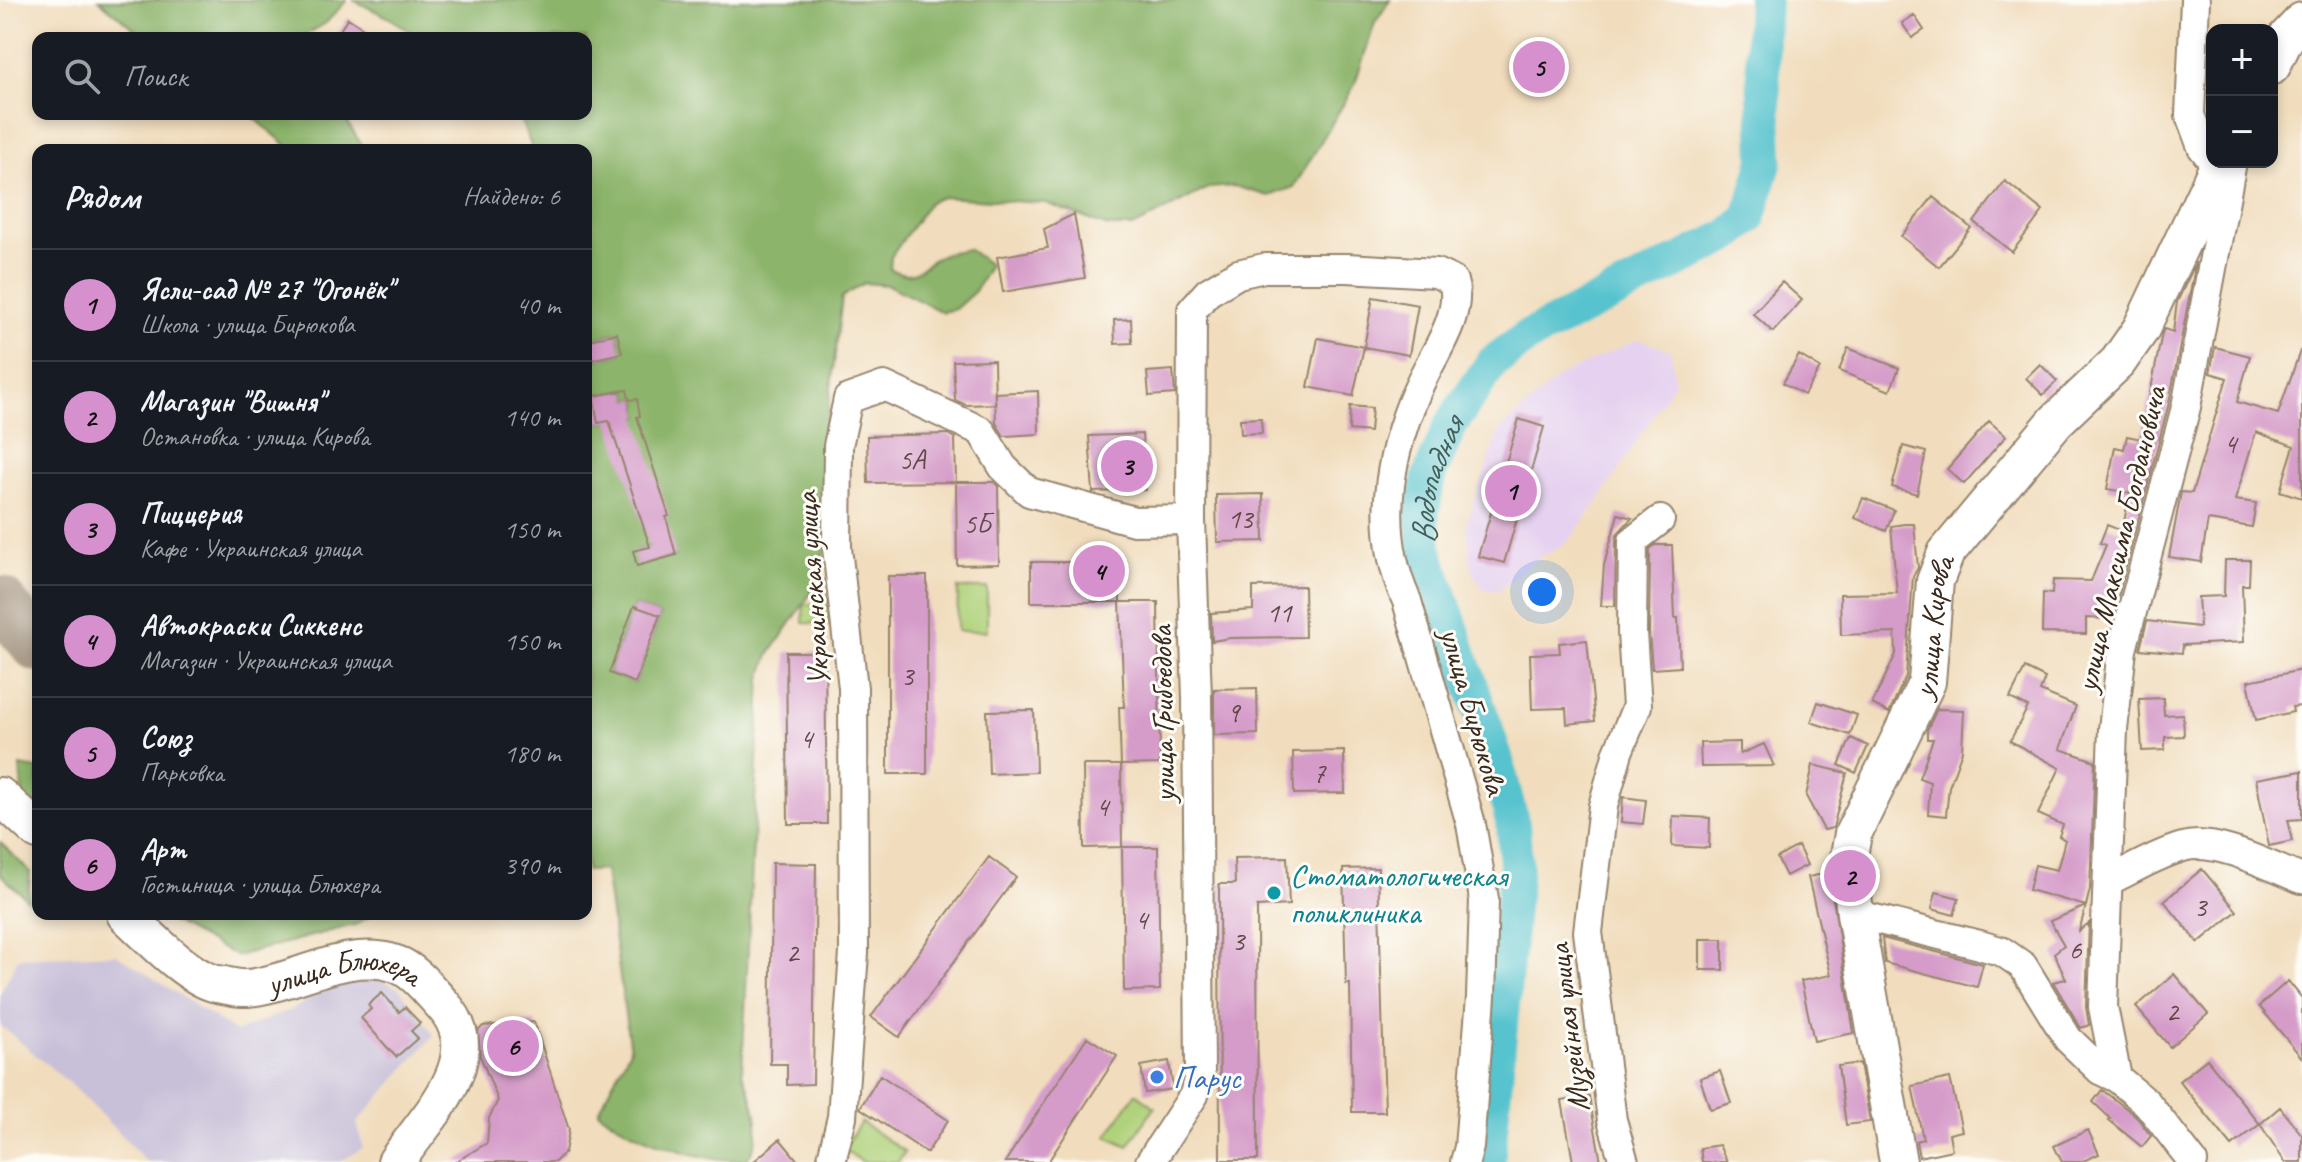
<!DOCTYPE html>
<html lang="ru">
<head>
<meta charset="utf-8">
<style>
  body { margin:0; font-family:Caveat,sans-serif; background:#20242c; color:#f1f3f6 }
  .controls { position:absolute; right:24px; top:24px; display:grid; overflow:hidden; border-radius:16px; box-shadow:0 4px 12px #0003 }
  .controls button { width:72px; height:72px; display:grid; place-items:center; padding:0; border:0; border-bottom:2px solid #363941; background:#171b24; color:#f1f3f6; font:40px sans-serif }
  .you { position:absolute; left:1542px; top:592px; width:28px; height:28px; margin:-20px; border:6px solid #fff; border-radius:50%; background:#1a73e8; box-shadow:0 0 0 12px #1a73e833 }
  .badge { display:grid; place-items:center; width:52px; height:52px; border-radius:50%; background:#d690ce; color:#111; font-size:26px; font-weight:700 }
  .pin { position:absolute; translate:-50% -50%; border:4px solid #fff; box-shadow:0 2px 8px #0006 }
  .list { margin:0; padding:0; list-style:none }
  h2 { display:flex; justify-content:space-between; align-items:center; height:104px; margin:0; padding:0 32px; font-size:34px }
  h2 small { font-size:26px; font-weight:400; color:#9ea1a6 }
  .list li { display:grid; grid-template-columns:52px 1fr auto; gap:24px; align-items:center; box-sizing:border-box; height:112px; padding:0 32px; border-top:2px solid #363941 }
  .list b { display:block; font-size:30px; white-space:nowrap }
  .list p { margin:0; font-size:26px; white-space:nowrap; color:#9ea1a6 }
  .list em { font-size:26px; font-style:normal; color:#9ea1a6 }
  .icon { flex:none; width:44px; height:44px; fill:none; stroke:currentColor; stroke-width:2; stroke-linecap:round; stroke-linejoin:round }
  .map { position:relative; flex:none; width:2302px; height:1162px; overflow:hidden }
  .search { position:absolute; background:#171b24; box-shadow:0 4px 12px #0003; left:32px; top:32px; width:560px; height:88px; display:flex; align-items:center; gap:20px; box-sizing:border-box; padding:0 28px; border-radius:16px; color:#9ea1a6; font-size:30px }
  .panel { position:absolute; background:#171b24; box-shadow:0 4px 12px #0003; left:32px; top:144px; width:560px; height:776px; border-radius:16px }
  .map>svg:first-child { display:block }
  .built { fill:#e6d2f0 }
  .industrial { fill:#c8bfd8 }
  .green { fill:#b0d27b; stroke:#767e4c; stroke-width:2 }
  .forest { fill:#8cb46b; stroke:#646f44; stroke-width:2; fill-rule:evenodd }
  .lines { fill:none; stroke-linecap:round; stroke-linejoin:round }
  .river { stroke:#56c3ce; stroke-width:34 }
  .taxiway { stroke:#96846e; stroke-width:52 }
  .building { fill:#d59bc9 }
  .minor-casing { stroke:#96846e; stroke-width:32 }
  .major-casing { stroke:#96846e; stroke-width:40 }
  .minor { stroke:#fff; stroke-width:28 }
  .major { stroke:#fff; stroke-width:36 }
  .culture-dot { fill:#0f9aa8; stroke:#fdfcf7; stroke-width:3 }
  .shop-dot { fill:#3f7fe0; stroke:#fdfcf7; stroke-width:3 }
  .labels { text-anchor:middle; stroke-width:6; stroke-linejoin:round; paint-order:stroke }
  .number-label { font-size:28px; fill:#624649 }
  .street-label { font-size:32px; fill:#3b2a1e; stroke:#fdfcf7 }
  .culture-label { font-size:32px; fill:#0d838f; stroke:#fdfcf7; text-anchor:start }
  .shop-label { font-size:32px; fill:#366cbe; stroke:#fdfcf7; text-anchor:start }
  .water-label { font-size:34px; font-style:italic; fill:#44605c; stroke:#fdfcf7 }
</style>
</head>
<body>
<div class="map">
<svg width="2302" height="1162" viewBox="0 0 2302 1162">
  <rect width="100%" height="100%" fill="#fdfcf7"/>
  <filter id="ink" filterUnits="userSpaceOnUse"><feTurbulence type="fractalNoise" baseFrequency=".0125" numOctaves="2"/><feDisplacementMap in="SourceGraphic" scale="16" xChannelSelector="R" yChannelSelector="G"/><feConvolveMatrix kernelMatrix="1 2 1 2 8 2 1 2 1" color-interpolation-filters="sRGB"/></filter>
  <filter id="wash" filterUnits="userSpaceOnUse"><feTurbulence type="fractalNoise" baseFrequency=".006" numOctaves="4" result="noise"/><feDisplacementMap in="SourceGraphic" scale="32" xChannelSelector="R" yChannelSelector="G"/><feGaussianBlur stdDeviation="1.8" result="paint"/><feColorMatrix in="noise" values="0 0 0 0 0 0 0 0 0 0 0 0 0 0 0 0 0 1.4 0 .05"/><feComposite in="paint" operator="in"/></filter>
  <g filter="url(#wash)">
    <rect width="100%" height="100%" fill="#f1ddbd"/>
    <!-- built -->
    <path class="built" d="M1639 339 1671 351 1675 382 1598 502 1568 542 1535 560 1498 591 1482 589 1471 568 1466 523 1499 431 1561 375Z"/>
    <!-- industrial -->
    <path class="industrial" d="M116 954 236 1032 295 1008 355 970 399 988 434 1035 357 1123 363 1148 340 1162H147L76 1089 0 1025V994L18 958Z"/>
    <!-- green -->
    <path class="green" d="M958 588H987V631H957Z
      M804 604 831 606 830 624 803 623Z
      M1136 1093 1155 1107 1128 1146 1107 1136Z
      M861 1122 905 1152 898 1162H863L843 1149Z"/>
    <!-- forest -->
    <path class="forest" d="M99 0H347L326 23 300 38H145Z
      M353 0H1390L1375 23 1354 86 1294 187 1269 196 1234 186 1208 188 1133 227H1108L1046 203 942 197 929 202 891 257 890 269C917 283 920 264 942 255 950 251 960 251 968 249L990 265 975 291 955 309 942 312 888 285 864 283 842 297 825 438 826 542 817 584 769 655 761 678 742 1073C754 1099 767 1136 746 1160 699 1162 635 1140 598 1111L630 1050 605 870 586 871V362L621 353 617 333 586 341V181L589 163 586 161V150H533L518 114H586V38H420L390 18ZM627 390 629 400 637 399 640 416 598 423 594 396ZM671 541 675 556 638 565 634 551ZM634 606 660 615 635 683 609 673Z
      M250 114H342L363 147 369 150H292Z
      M20 766 38 769V815L23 803Z
      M0 842 30 872 28 900 0 874Z
      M157 914H372L357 924 236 956Z"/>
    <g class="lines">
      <!-- river -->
      <path class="river" id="s1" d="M1488 1162 1516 866 1513 825 1496 757 1425 549 1422 515 1429 476 1451 424 1492 363 1527 337 1726 237 1749 218 1766 160 1762 40 1764 0"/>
      <!-- taxiway -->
      <path class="taxiway" d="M0 602 38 646"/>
    </g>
    <g id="blocks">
      <!-- building -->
      <path class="building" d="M1914 15 1924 30 1912 38 1902 23Z
        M348 18 378 38H335Z
        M2005 181 2043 211 2012 252 1974 222Z
        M1933 197 1971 228 1939 267 1901 236Z
        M1074 214 1085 278 1003 292 997 257 1048 248 1044 229Z
        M2196 262 2169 403 2118 597 2110 594 2109 619 2086 618V634L2042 633 2043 593 2052 594 2053 580 2091 581 2106 545 2100 543 2107 525 2122 531 2130 493 2107 489 2115 447 2124 449 2127 436 2141 439 2162 333 2164 329 2173 332 2177 302Z
        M1782 282 1802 300 1773 332 1753 314Z
        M1373 297 1418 305 1409 355 1364 347Z
        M1131 319 1132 343 1115 344 1114 320Z
        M617 333 622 353 586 361V341Z
        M1318 338 1364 347 1353 396 1308 387Z
        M2215 347 2250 356 2237 402 2278 414 2300 351 2302 352V498L2280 491 2294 446 2256 432 2235 500 2256 503 2252 527 2208 520 2201 562 2169 557 2181 492 2192 493 2227 378 2210 373Z
        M1848 348 1899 368 1890 391 1839 371Z
        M1799 355 1820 368 1804 395 1783 383Z
        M994 360 995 404 966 405 955 400 953 361Z
        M2040 364 2057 381 2043 395 2026 378Z
        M1173 370 1175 394 1149 396 1147 372Z
        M627 390 629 400 637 399 640 416 637 417 669 516 666 517 676 555 637 566 633 551 650 547 609 421 598 423 593 396Z
        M1038 391 1039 434 1004 436 996 423 995 393Z
        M1350 406 1372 408 1370 432 1349 430Z
        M1261 418 1262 433 1241 434 1240 419Z
        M1519 419 1544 427 1504 563 1478 556Z
        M1989 421 2006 436 1964 484 1947 469Z
        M948 434 955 438 956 482 868 483 867 436Z
        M1142 434 1146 490 1093 492 1089 436Z
        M1903 446 1926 452 1917 494 1892 487Z
        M956 482H994L998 486 999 564 957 565Z
        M1263 494 1264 541 1217 542 1216 495Z
        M1863 498 1894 510 1886 531 1855 518Z
        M1618 514 1632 518 1618 533 1616 540 1615 606H1601L1604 565Z
        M1904 524H1914L1918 568 1913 576 1906 676 1889 713 1872 704 1896 654 1895 633 1841 635 1840 594 1897 593 1891 526Z
        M1655 545H1672L1675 618H1678L1680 667 1652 669 1649 633 1650 549Z
        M2225 560H2250L2249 585H2242L2244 642 2183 645 2182 653 2140 649 2147 621 2200 627 2198 597 2224 596Z
        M1031 562H1120V602H1031Z
        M888 576H927V774H888Z
        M1304 586 1305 637 1230 638 1212 641 1211 613 1253 610V587Z
        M1120 602H1158L1160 764 1121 765 1119 707H1124Z
        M634 606 660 615 635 683 609 673Z
        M1587 640 1595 721 1567 724 1566 708 1532 709 1530 654 1560 653 1559 643Z
        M786 652H825L827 824H788Z
        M2025 668 2045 678 2040 691 2076 706 2060 749 2095 761 2090 889 2086 906 2029 890 2035 865 2057 870 2065 840 2059 836 2063 825 2038 814 2060 768 2010 741 2028 707 2010 698Z
        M2302 670V706L2292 707 2293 712 2256 720 2248 681Z
        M1257 688 1258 734 1214 735V689Z
        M2163 698 2164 715 2183 714 2184 736 2165 737V750L2142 751 2139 699Z
        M1818 702 1857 715 1850 735 1811 722Z
        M1937 709 1964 710 1962 751 1949 787 1946 816 1928 814 1930 782 1919 778 1933 739H1927V730Z
        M1034 710 1036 772 989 774 987 711Z
        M1851 738 1868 746 1856 773 1839 765Z
        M1740 742V754L1764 744 1774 766 1701 767 1700 743Z
        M1344 751 1345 793 1294 794 1293 752Z
        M1083 765H1121L1122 847 1084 848Z
        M1813 765 1847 773 1833 828 1824 830 1806 796Z
        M2302 771V819L2288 820 2293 841 2269 846 2256 779Z
        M1623 797 1646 800 1643 824 1621 822Z
        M1673 816 1710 818 1709 848 1672 846Z
        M1798 846 1807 865 1786 876 1777 858Z
        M1122 847H1158L1160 990 1124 991Z
        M989 857 1016 877 899 1037 871 1017Z
        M1287 857 1289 905 1257 907 1258 1160H1220L1219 884H1235L1234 858Z
        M772 863 816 864 813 1084 787 1085V1064H770Z
        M1378 868 1385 1112H1352L1350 984H1346L1343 869Z
        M2202 869 2237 911 2198 943 2164 901Z
        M1829 873 1854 1033 1814 1041 1801 981 1831 975 1808 877Z
        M1936 892 1959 898 1954 915 1932 909Z
        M2086 906 2079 931 2089 923 2086 1007 2089 1025 2081 1028 2053 982 2066 979 2054 953 2064 945 2050 921Z
        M1882 938 1983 964 1977 987 1885 963Z
        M1700 939H1723V970H1700Z
        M2174 974 2208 1014 2170 1047 2136 1007Z
        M2288 981 2302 998V1058L2259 1006Z
        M382 993 399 1012 405 1007 420 1023 411 1031 418 1038 396 1057 361 1018 371 1009 368 1005Z
        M534 1022 569 1130 565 1152 555 1162H455L487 1143 489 1118 498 1100 480 1056 478 1031 483 1026Z
        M1087 1037 1117 1056 1048 1162H1005Z
        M2207 1059 2260 1124 2232 1146 2179 1081Z
        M1169 1061 1173 1089 1145 1093 1141 1066Z
        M1860 1063 1870 1122 1846 1125 1838 1066Z
        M1720 1071 1731 1103 1710 1109 1700 1078Z
        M880 1075 948 1120 927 1153 860 1108Z
        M1950 1078 1962 1131 1949 1134 1952 1150 1919 1157 1916 1141 1923 1139 1912 1086Z
        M2102 1090 2135 1115 2151 1136 2142 1147 2109 1120 2111 1119 2093 1102Z
        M1589 1096 1601 1162H1573L1562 1101Z
        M2280 1107 2302 1135V1162H2285L2260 1124Z
        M2088 1130 2099 1154 2081 1162H2062L2054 1146Z
        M780 1139 799 1162H753Z
        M1719 1145 1727 1162H1702L1700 1148Z"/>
    </g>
  </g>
  <g filter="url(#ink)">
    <use href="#blocks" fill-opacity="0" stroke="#96846e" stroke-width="2"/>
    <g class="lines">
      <!-- minor casing -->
      <g class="minor-casing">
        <path id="minor" d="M2195 0 2190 115 2202 147 2212 160
          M2108 881C2132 870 2157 854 2183 847 2215 837 2271 867 2302 879
          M1855 914 1980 945 2003 952 2023 966 2068 1039 2100 1070 2117 1078 2147 1103 2193 1162
          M2117 1078 2103 1007 2113 729 2122 650 2186 407 2232 162
          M831 1162 842 1117 854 953 853 688 837 548 838 446 848 399 884 386 981 431 1003 467 1029 492 1134 521 1191 520
          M1150 1162 1194 1095 1200 1071 1197 698 1191 520 1192 310 1208 292 1238 274 1264 268H1347L1436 273 1453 281C1464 315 1431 357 1418 388 1388 456 1375 532 1407 601L1471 824 1484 899 1481 997 1469 1147 1465 1162
          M1624 1162 1612 1120 1588 932 1603 806 1618 752 1637 706 1632 633 1633 541 1660 520"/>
      </g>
      <!-- major casing -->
      <g class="major-casing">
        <g id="major">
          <path d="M2272 66 2285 39 2302 21"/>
          <path d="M0 796 38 831"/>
          <path id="s2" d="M125 914C147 934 188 978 217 984 226 985 238 989 247 988 295 984 346 947 396 964 414 970 429 990 442 1004 492 1058 426 1117 396 1162"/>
          <path id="s3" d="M1898 1162 1855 914 1849 856 1853 834 1927 682 1935 581 1946 553 2056 421 2118 362 2141 329 2220 162"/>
        </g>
      </g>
      <!-- minor -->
      <use href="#minor" class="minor"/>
      <!-- major -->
      <use href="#major" class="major"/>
    </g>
  </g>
  <!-- markers -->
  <circle class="culture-dot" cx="1274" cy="893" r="8"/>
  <circle class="shop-dot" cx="1157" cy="1077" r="8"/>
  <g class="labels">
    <!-- number labels -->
    <g class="number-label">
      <text x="2230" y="453">4</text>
      <text x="912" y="469">5А</text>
      <text x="1240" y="528">13</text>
      <text x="977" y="533">5Б</text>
      <text x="1279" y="622">11</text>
      <text x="907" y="685">3</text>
      <text x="1233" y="722">9</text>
      <text x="806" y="748">4</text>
      <text x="1319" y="782">7</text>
      <text x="1102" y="816">4</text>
      <text x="2200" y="916">3</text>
      <text x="1141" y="929">4</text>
      <text x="1238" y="950">3</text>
      <text x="2075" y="959">6</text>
      <text x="792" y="962">2</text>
      <text x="2172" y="1021">2</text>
    </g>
    <!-- street labels -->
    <g class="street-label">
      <text transform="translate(2120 539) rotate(-77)" y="11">улица Максима Богдановича</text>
      <text transform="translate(812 589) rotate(-94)" y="11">Украинская улица</text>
      <text dy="11" stroke="none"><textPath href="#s3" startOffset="558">улица Кирова</textPath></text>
      <text transform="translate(1474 711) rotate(74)" y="11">улица Бирюкова</text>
      <text transform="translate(1162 714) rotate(-91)" y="11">улица Грибоедова</text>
      <text dy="11" stroke="none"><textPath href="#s2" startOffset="248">улица Блюхера</textPath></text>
      <text transform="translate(1568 1028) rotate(-97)" y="11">Музейная улица</text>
    </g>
    <!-- culture labels -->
    <g class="culture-label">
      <text x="1290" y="886">Стоматологическая<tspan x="1290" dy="37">поликлиника</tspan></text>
    </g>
    <!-- shop labels -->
    <g class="shop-label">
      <text x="1173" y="1088">Парус</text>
    </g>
    <!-- water labels -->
    <g class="water-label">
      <text dy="12" stroke="none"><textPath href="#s1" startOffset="698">Водопадная</textPath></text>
    </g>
  </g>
</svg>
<div class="controls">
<button>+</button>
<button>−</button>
</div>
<div class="you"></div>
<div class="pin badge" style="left:1511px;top:491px">1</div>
<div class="pin badge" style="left:1850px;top:876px">2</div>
<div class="pin badge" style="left:1127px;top:466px">3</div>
<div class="pin badge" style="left:1099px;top:571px">4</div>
<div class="pin badge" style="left:1539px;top:67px">5</div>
<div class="pin badge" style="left:513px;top:1046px">6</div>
<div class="search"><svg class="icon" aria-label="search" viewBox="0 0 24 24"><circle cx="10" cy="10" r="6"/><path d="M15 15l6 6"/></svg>Поиск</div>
<section class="panel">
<h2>Рядом<small>Найдено: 6</small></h2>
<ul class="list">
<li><span class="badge">1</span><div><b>Ясли-сад № 27 &quot;Огонёк&quot;</b><p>Школа · улица Бирюкова</p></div><em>40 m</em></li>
<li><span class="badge">2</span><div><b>Магазин &quot;Вишня&quot;</b><p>Остановка · улица Кирова</p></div><em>140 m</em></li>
<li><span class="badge">3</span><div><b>Пиццерия</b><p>Кафе · Украинская улица</p></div><em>150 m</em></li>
<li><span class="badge">4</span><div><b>Автокраски Сиккенс</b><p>Магазин · Украинская улица</p></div><em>150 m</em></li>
<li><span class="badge">5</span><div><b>Союз</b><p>Парковка</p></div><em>180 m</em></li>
<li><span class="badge">6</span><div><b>Арт</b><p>Гостиница · улица Блюхера</p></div><em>390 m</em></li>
</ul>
</section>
</div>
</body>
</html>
